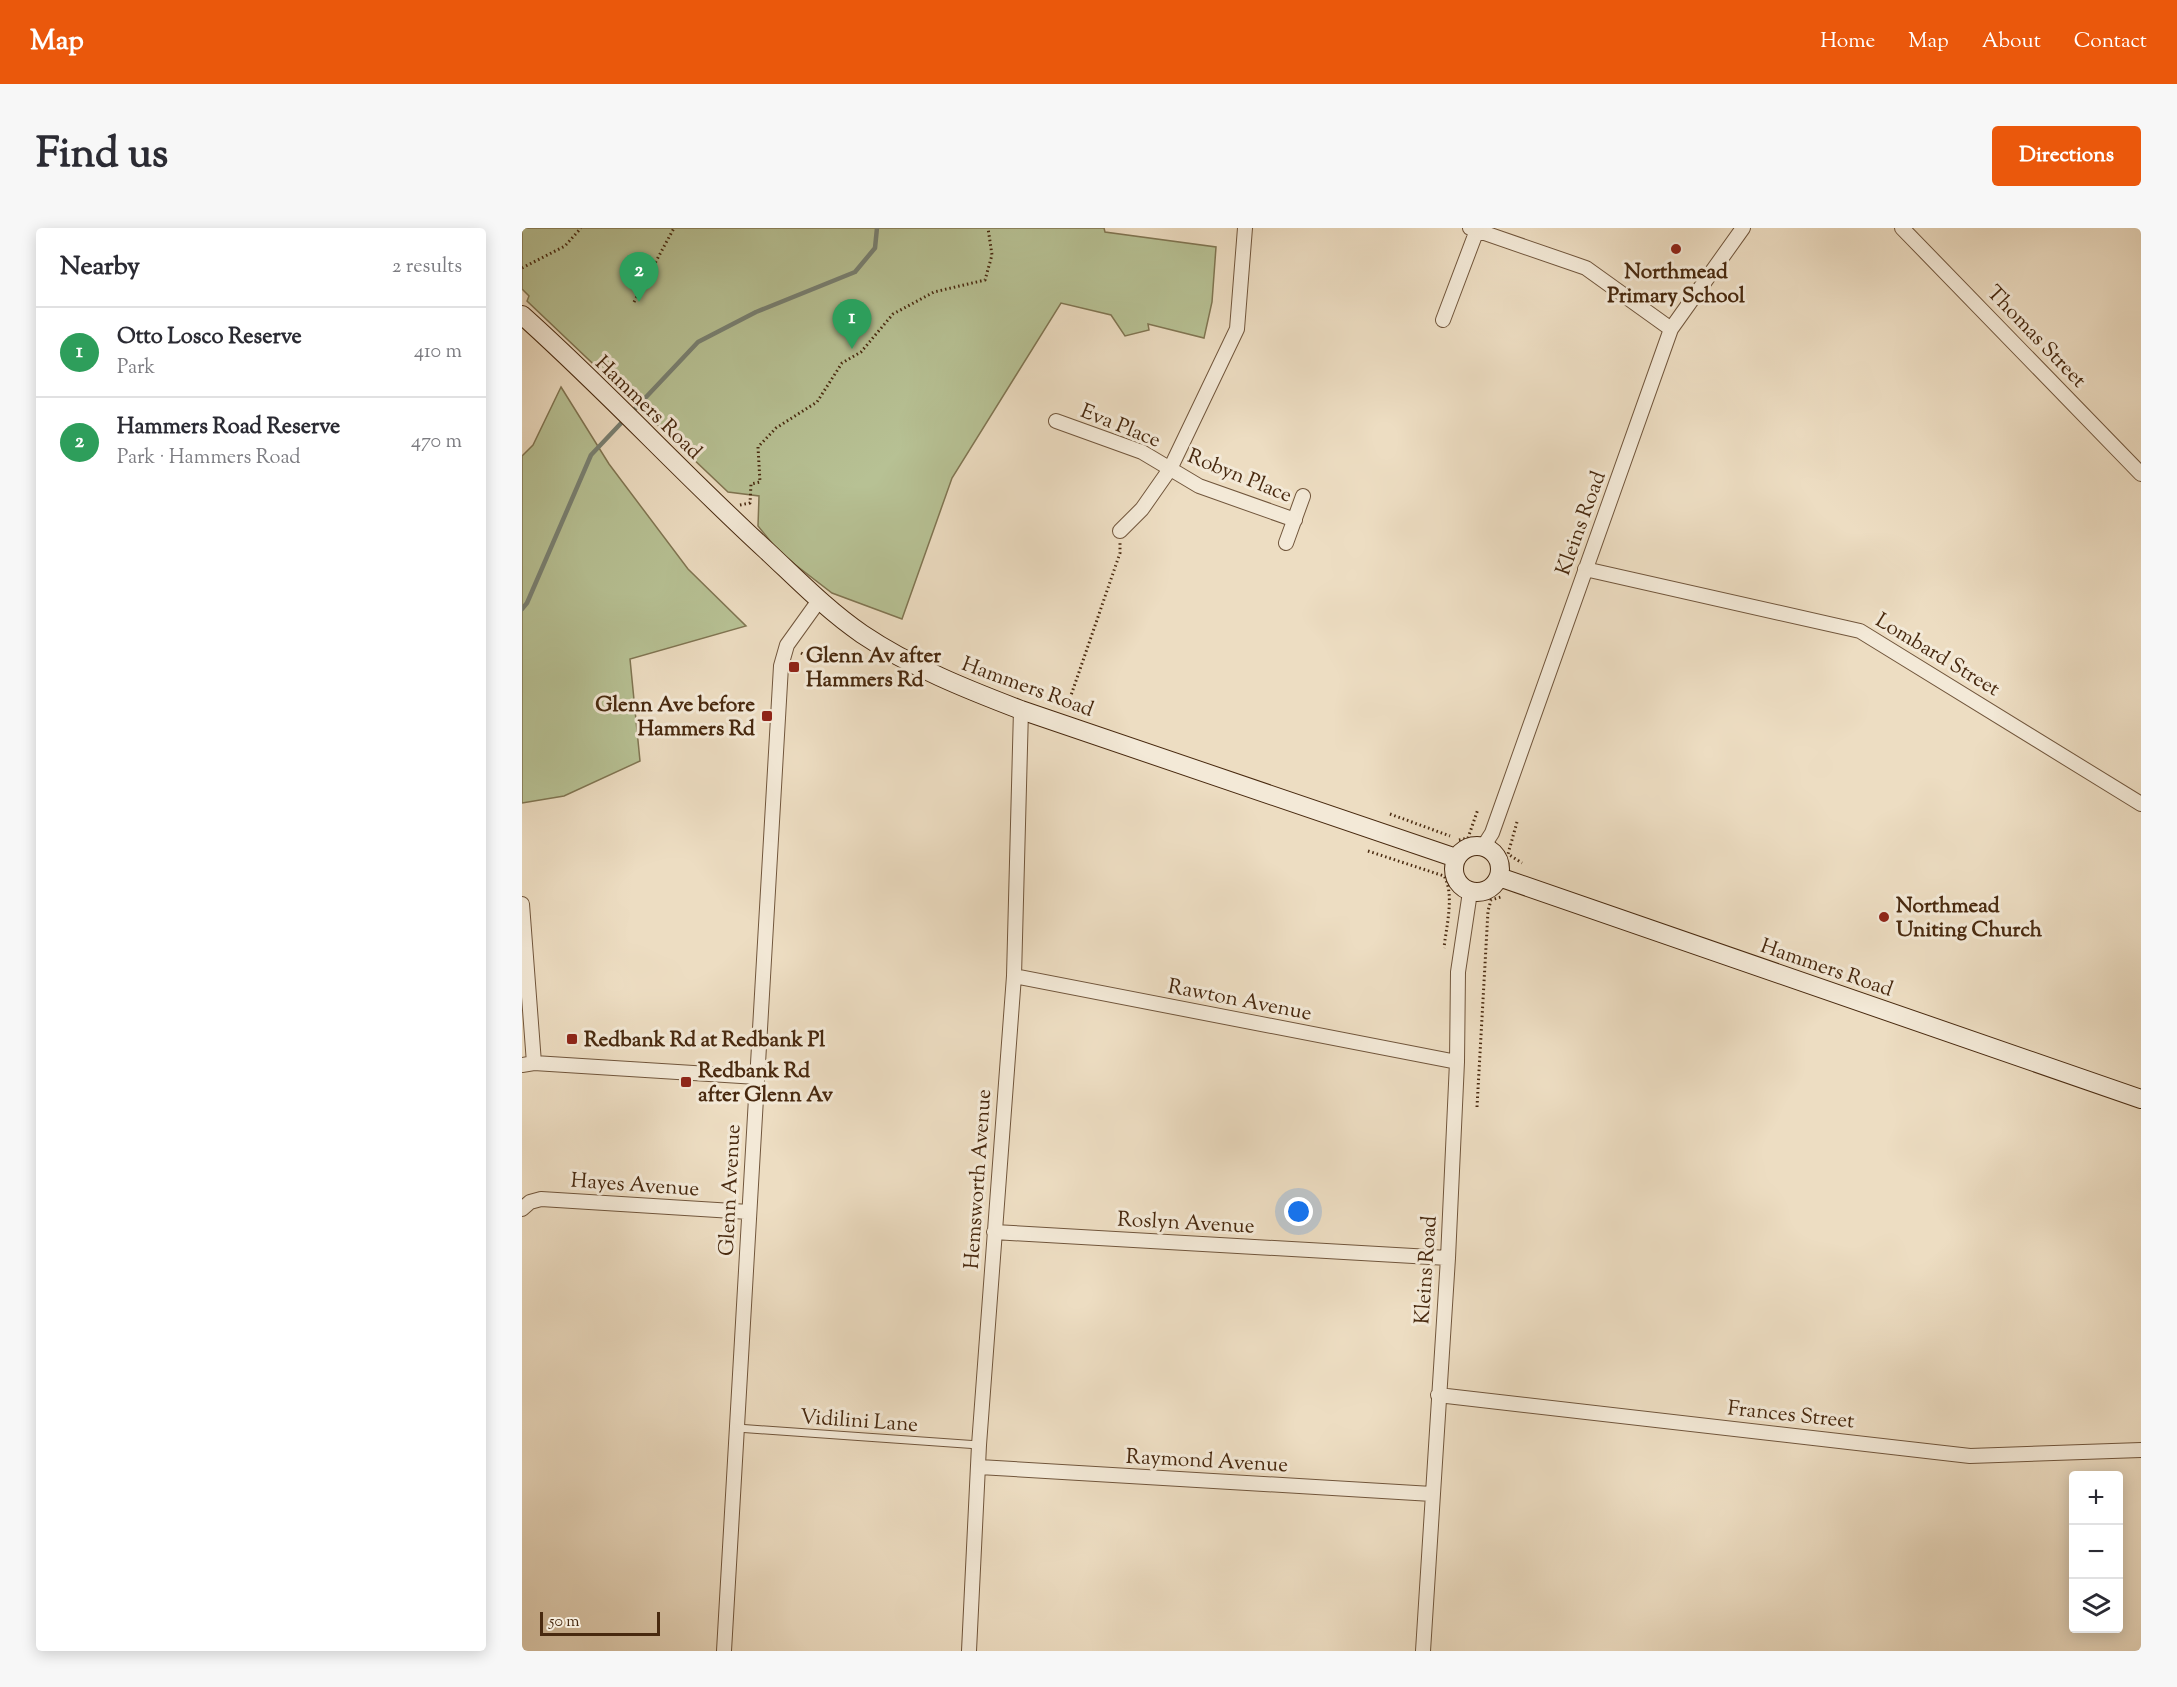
<!DOCTYPE html>
<html lang="en">
<head>
<meta charset="utf-8">
<style>
  body { margin:0; font-family:"Sorts Mill Goudy",serif; background:#f7f7f7; color:#2b2b33 }
  .controls { position:absolute; right:18px; bottom:18px; display:grid; overflow:hidden; border-radius:6px; box-shadow:0 3px 15px #0003 }
  .controls button { width:54px; height:54px; display:grid; place-items:center; padding:0; border:0; border-bottom:2px solid #e1e1e2; background:#fff; color:#2b2b33; font:30px sans-serif }
  .scale { position:absolute; left:18px; bottom:15px; width:120px; box-sizing:border-box; padding-left:6px; border:3px solid #48290f; border-top:0; font-size:16px; line-height:21px; white-space:nowrap; color:#48290f; -webkit-text-stroke:4px #f3e9d7; paint-order:stroke }
  .you { position:absolute; left:777px; top:984px; width:21px; height:21px; margin:-15px; border:4px solid #fff; border-radius:50%; background:#1a73e8; box-shadow:0 0 0 9px #1a73e833 }
  .badge { display:grid; place-items:center; width:39px; height:39px; border-radius:50%; background:#ea580c; color:#fff; font-size:20px; font-weight:700 }
  .pin { position:absolute; translate:-50% -50px; filter:drop-shadow(0 2px 3px #0008) }
  .pin::after { content:''; position:absolute; top:32px; width:21px; height:18px; background:inherit; clip-path:polygon(0 0,100% 0,50% 100%) }
  .list { margin:0; padding:0; list-style:none }
  h2 { display:flex; justify-content:space-between; align-items:center; height:78px; margin:0; padding:0 24px; font-size:26px }
  h2 small { font-size:20px; font-weight:400; color:#7c7c81 }
  .list li { display:grid; grid-template-columns:39px 1fr auto; gap:18px; align-items:center; box-sizing:border-box; height:90px; padding:0 24px; border-top:2px solid #e1e1e2 }
  .list b { display:block; font-size:22px; white-space:nowrap }
  .list p { margin:0; font-size:20px; white-space:nowrap; color:#7c7c81 }
  .list em { font-size:20px; font-style:normal; color:#7c7c81 }
  .icon { flex:none; width:33px; height:33px; fill:none; stroke:currentColor; stroke-width:2; stroke-linecap:round; stroke-linejoin:round }
  .map { position:relative; flex:none; width:1619px; height:1423px; overflow:hidden; border-radius:6px }
  header { display:flex; align-items:center; gap:36px; box-sizing:border-box; height:84px; padding:0 30px; background:#ea580c; color:#fff }
  header strong { font-size:28px }
  nav { display:flex; gap:33px; margin-inline-start:auto; font-size:21px }
  .intro { display:flex; align-items:center; justify-content:space-between; box-sizing:border-box; height:144px; padding:0 36px }
  h1 { margin:0; font-size:42px }
  .button { padding:15px 27px; border-radius:6px; background:#ea580c; color:#fff; font-size:21px; font-weight:700 }
  main { display:flex; gap:36px; padding:0 36px }
  aside { flex:1; background:#fff; border-radius:6px; box-shadow:0 3px 15px #0003 }
  .map>svg:first-child { display:block }
  .green { fill:#b7c194; stroke:#807552; stroke-width:1.5 }
  .lines { fill:none; stroke-linecap:round; stroke-linejoin:round }
  .stream { stroke:#798173; stroke-width:4.5 }
  .lane-casing { stroke:#71563c; stroke-width:9 }
  .street-casing { stroke:#71563c; stroke-width:16 }
  .secondary-casing { stroke:#48290f; stroke-width:20 }
  .path { stroke:#48290f; stroke-width:3; stroke-dasharray:1.5 3; stroke-linecap:butt }
  .lane { stroke:#f3e9d7; stroke-width:7 }
  .street { stroke:#f3e9d7; stroke-width:14 }
  .secondary { stroke:#f3e9d7; stroke-width:18 }
  .poi-dot { fill:#8f2418; stroke:#f3e9d7; stroke-width:2 }
  .labels { text-anchor:middle; stroke-width:6; stroke-linejoin:round; paint-order:stroke }
  .poi-label { font-size:21px; font-weight:bold; fill:#48290f; stroke:#f3e9d7; text-anchor:start }
  .street-label { font-size:21px; fill:#48290f; stroke:#f3e9d7 }
</style>
</head>
<body>
<header>
<strong>Map</strong>
<nav><a>Home</a><a>Map</a><a>About</a><a>Contact</a></nav>
</header>
<div class="intro"><h1>Find us</h1><a class="button">Directions</a></div>
<main>
<aside>
<h2>Nearby<small>2 results</small></h2>
<ul class="list">
<li><span class="badge" style="background:#2e9e5b">1</span><div><b>Otto Losco Reserve</b><p>Park</p></div><em>410 m</em></li>
<li><span class="badge" style="background:#2e9e5b">2</span><div><b>Hammers Road Reserve</b><p>Park · Hammers Road</p></div><em>470 m</em></li>
</ul>
</aside>
<div class="map">
<svg width="1619" height="1423" viewBox="0 0 1619 1423">
  <rect width="100%" height="100%" fill="#edddc2"/>
  <filter id="stains"><feTurbulence type="fractalNoise" baseFrequency=".00333" numOctaves="4"/><feColorMatrix values="0 0 0 0 .2 0 0 0 0 .09 0 0 0 0 .02 0 0 0 .5 -.17"/></filter>
  <radialGradient id="worn" r=".72"><stop offset=".6" stop-color="#630" stop-opacity="0"/><stop offset="1" stop-color="#630" stop-opacity=".3"/></radialGradient>
  <!-- green -->
  <path class="green" d="M0 0H582L583 4 694 19 690 74 682 110 626 96 627 102 603 108 589 87 539 75 430 250 380 391 310 365 258 325 236 298 237 268 206 264 5 73 7 68 0 61Z
    M39 159 87 236 166 341 224 398 108 431 118 533 42 568 0 575V228L11 217Z"/>
  <g class="lines">
    <!-- stream -->
    <path class="stream" d="M109 185 176 114 234 84 333 44 353 20 355 0
      M0 381 5 375 69 227 103 191"/>
    <!-- lane casing -->
    <g class="lane-casing">
      <path id="lane" d="M215 1200 457 1217"/>
    </g>
    <!-- street casing -->
    <g class="street-casing">
      <path id="street" d="M948 0 1064 40 1149 101
        M1380 0 1619 246
        M921 92 955 2
        M534 193 620 224 677 258 773 292
        M598 303 620 281 648 241 715 101 723 0
        M764 315 781 268
        M1063 341 1338 403 1619 576
        M961 619 970 605 1149 101 1221 0
        M0 676 12 835
        M492 748 935 834
        M0 837 12 835 235 849
        M0 981 8 974 19 971 227 984
        M472 1004 926 1030
        M916 1167 1448 1228 1619 1222
        M457 1239 910 1266
        M202 1423 259 438 265 417 298 371
        M447 1423 457 1217 492 748 499 482
        M901 1423 926 1030 935 834 936 744 948 664"/>
    </g>
    <!-- secondary casing -->
    <g class="secondary-casing">
      <path id="secondary" d="M0 87C84 162 161 246 245 323 275 351 305 382 340 406 389 439 444 461 499 482L934 630
        M932 641a23 23 0 1 1 46 0a23 23 0 1 1-46 0Z
        M977 649 1619 871"/>
    </g>
    <!-- path -->
    <path class="path" d="M0 40 43 18 59 0
      M112 74 152 0
      M218 277 228 275 229 256 238 254 236 219 254 200 295 174 320 135 339 124 371 86 412 64 463 52 470 27 466 0
      M279 425 285 428
      M545 479 598 325V315
      M868 586 928 608
      M995 594 986 626 1000 635
      M937 612 946 610 956 581
      M846 623 922 648C933 666 924 700 922 720
      M955 879 966 683 969 672 979 669"/>
    <!-- lane -->
    <use href="#lane" class="lane"/>
    <!-- street -->
    <use href="#street" class="street"/>
    <!-- secondary -->
    <use href="#secondary" class="secondary"/>
  </g>
  <!-- markers -->
  <g class="poi-dot">
    <circle cx="1154" cy="21" r="6"/>
    <rect x="266" y="433" width="12" height="12" rx="3"/>
    <rect x="239" y="482" width="12" height="12" rx="3"/>
    <circle cx="1362" cy="689" r="6"/>
    <rect x="44" y="805" width="12" height="12" rx="3"/>
    <rect x="158" y="848" width="12" height="12" rx="3"/>
  </g>
  <g class="labels">
    <!-- poi labels -->
    <g class="poi-label">
      <text x="1154" y="50" text-anchor="middle">Northmead<tspan x="1154" dy="24">Primary School</tspan></text>
      <text x="284" y="434">Glenn Av after<tspan x="284" dy="24">Hammers Rd</tspan></text>
      <text x="233" y="483" text-anchor="end">Glenn Ave before<tspan x="233" dy="24">Hammers Rd</tspan></text>
      <text x="1374" y="684">Northmead<tspan x="1374" dy="24">Uniting Church</tspan></text>
      <text x="62" y="818">Redbank Rd at Redbank Pl</text>
      <text x="176" y="849">Redbank Rd<tspan x="176" dy="24">after Glenn Av</tspan></text>
    </g>
    <!-- street labels -->
    <g class="street-label">
      <text transform="translate(1515 108) rotate(46)" y="7">Thomas Street</text>
      <text transform="translate(127 179) rotate(44)" y="7">Hammers Road</text>
      <text transform="translate(599 197) rotate(22)" y="7">Eva Place</text>
      <text transform="translate(718 247) rotate(22)" y="7">Robyn Place</text>
      <text transform="translate(1058 295) rotate(-70)" y="7">Kleins Road</text>
      <text transform="translate(1416 426) rotate(31)" y="7">Lombard Street</text>
      <text transform="translate(506 458) rotate(20)" y="7">Hammers Road</text>
      <text transform="translate(1305 739) rotate(19)" y="7">Hammers Road</text>
      <text transform="translate(718 771) rotate(11)" y="7">Rawton Avenue</text>
      <text transform="translate(455 951) rotate(-86)" y="7">Hemsworth Avenue</text>
      <text transform="translate(113 956) rotate(4)" y="7">Hayes Avenue</text>
      <text transform="translate(207 962) rotate(-87)" y="7">Glenn Avenue</text>
      <text transform="translate(664 994) rotate(3)" y="7">Roslyn Avenue</text>
      <text transform="translate(903 1042) rotate(-86)" y="7">Kleins Road</text>
      <text transform="translate(1269 1186) rotate(6)" y="7">Frances Street</text>
      <text transform="translate(337 1192) rotate(4)" y="7">Vidilini Lane</text>
      <text transform="translate(685 1232) rotate(3)" y="7">Raymond Avenue</text>
    </g>
  </g>
  <rect width="100%" height="100%" filter="url(#stains)"/>
  <rect width="100%" height="100%" fill="url(#worn)"/>
</svg>
<div class="controls">
<button>+</button>
<button>−</button>
<button><svg class="icon" aria-label="layers" viewBox="0 0 24 24"><path d="M12 4l9 5-9 5-9-5zM3 14l9 5 9-5"/></svg></button>
</div>
<div class="scale">50 m</div>
<div class="you"></div>
<div class="pin badge" style="left:330px;top:121px;background:#2e9e5b">1</div>
<div class="pin badge" style="left:117px;top:74px;background:#2e9e5b">2</div>
</div>
</main>
</body>
</html>
